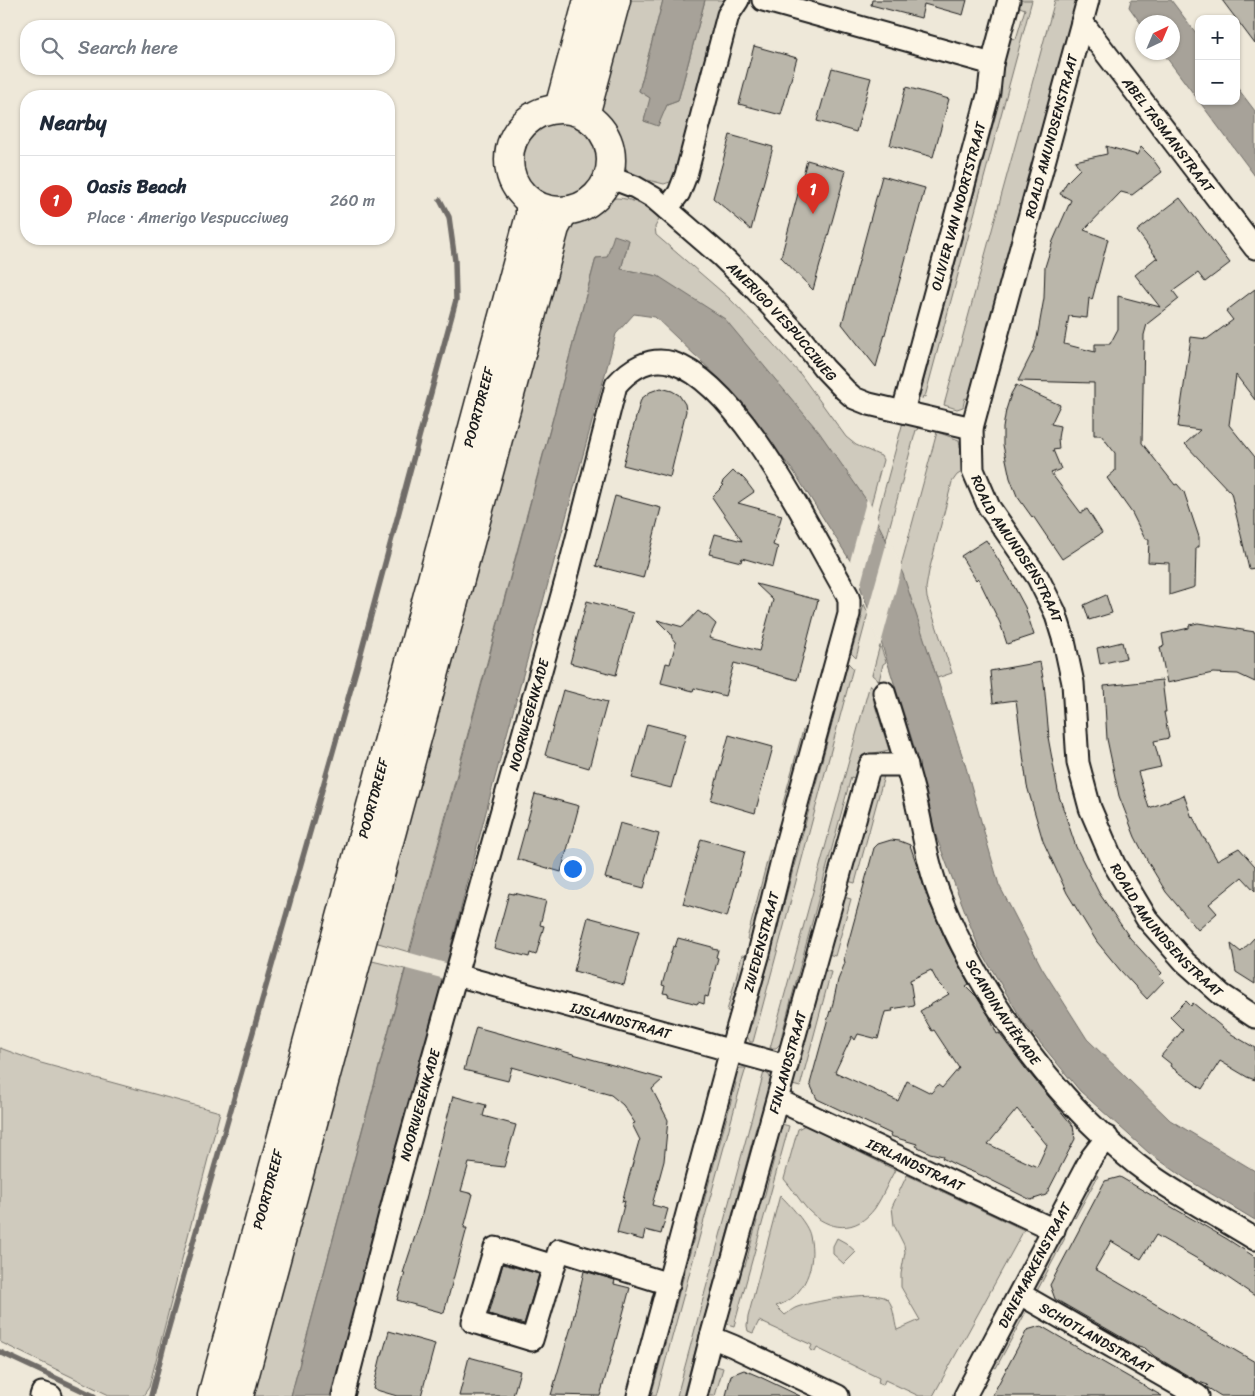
<!DOCTYPE html>
<html lang="en">
<head>
<meta charset="utf-8">
<style>
  body { margin:0; font-family:Sriracha,sans-serif; background:#f2f2f3; color:#1f2937 }
  .controls { position:absolute; right:15px; top:15px; display:grid; overflow:hidden; border-radius:10px; box-shadow:0 1px 4px #0004 }
  .controls button { width:45px; height:45px; display:grid; place-items:center; padding:0; border:0; border-bottom:1px solid #e0e1e3; background:#fff; color:#1f2937; font:25px sans-serif }
  .compass { position:absolute; left:1135px; top:15px; width:45px; height:45px; border-radius:50%; background:#fff; box-shadow:0 1px 4px #0004; rotate:44deg }
  .you { position:absolute; left:572px; top:868px; width:18px; height:18px; margin:-12px; border:4px solid #fff; border-radius:50%; background:#1a73e8; box-shadow:0 0 0 8px #1a73e833 }
  .badge { display:grid; place-items:center; width:32px; height:32px; border-radius:50%; background:#d93025; color:#fff; font-size:16px; font-weight:700 }
  .pin { position:absolute; translate:-50% -41px; filter:drop-shadow(0 1px 2px #0008) }
  .pin::after { content:''; position:absolute; top:26px; width:18px; height:15px; background:inherit; clip-path:polygon(0 0,100% 0,50% 100%) }
  .list { margin:0; padding:0; list-style:none }
  h2 { display:flex; justify-content:space-between; align-items:center; height:65px; margin:0; padding:0 20px; font-size:21px }
  h2 small { font-size:16px; font-weight:400; color:#747a83 }
  .list li { display:grid; grid-template-columns:32px 1fr auto; gap:15px; align-items:center; box-sizing:border-box; height:90px; padding:0 20px; border-top:1px solid #e0e1e3 }
  .list b { display:block; font-size:19px; white-space:nowrap }
  .list p { margin:0; font-size:16px; white-space:nowrap; color:#747a83 }
  .list em { font-size:16px; font-style:normal; color:#747a83 }
  .icon { flex:none; width:28px; height:28px; fill:none; stroke:currentColor; stroke-width:2; stroke-linecap:round; stroke-linejoin:round }
  .map { position:relative; flex:none; width:1255px; height:1396px; overflow:hidden }
  .search { position:absolute; background:#fff; box-shadow:0 1px 4px #0004; left:20px; top:20px; width:375px; height:55px; display:flex; align-items:center; gap:12px; box-sizing:border-box; padding:0 18px; border-radius:20px; color:#747a83; font-size:19px }
  .panel { position:absolute; background:#fff; box-shadow:0 1px 4px #0004; left:20px; top:90px; width:375px; height:155px; border-radius:20px }
  .map>svg:first-child { display:block }
  .green { fill:#cfcabd; stroke:#76736c }
  .water { fill:#a7a299; stroke:#6f6c67 }
  .pier { fill:#eee8d9 }
  .lines { fill:none; stroke-linecap:round; stroke-linejoin:round }
  .stream { stroke:#6f6c67; stroke-width:5.5 }
  .building { fill:#bab6aa; stroke:#1c1c1c; fill-rule:evenodd }
  .minor-casing { stroke:#1c1c1c; stroke-width:25 }
  .major-casing { stroke:#1c1c1c; stroke-width:31 }
  .minor { stroke:#fcf5e5; stroke-width:21 }
  .major { stroke:#fcf5e5; stroke-width:28 }
  .labels { text-anchor:middle; stroke-width:5; stroke-linejoin:round; paint-order:stroke }
  .street-label { font-size:14px; fill:#1c1c1c; stroke:#fcf5e5 }
</style>
</head>
<body>
<div class="map">
<svg width="1255" height="1396" viewBox="0 0 1255 1396">
  <rect width="100%" height="100%" fill="#eee8d9"/>
  <filter id="ink" filterUnits="userSpaceOnUse"><feTurbulence type="fractalNoise" baseFrequency=".02" numOctaves="2"/><feDisplacementMap in="SourceGraphic" scale="10" xChannelSelector="R" yChannelSelector="G"/><feConvolveMatrix kernelMatrix="1 2 1 2 8 2 1 2 1" color-interpolation-filters="sRGB"/></filter>
  <g filter="url(#ink)">
    <!-- green -->
    <path class="green" d="M623 0H663L639 91 651 98 644 121 651 123 667 105 678 101 705 0H725L676 180 664 184 648 180 646 182 629 172 623 164 613 134 604 118 600 108Z
      M1019 0H1032L925 397 923 396 922 399 919 398 1001 95 994 92 1009 38 1016 39 1025 9 1017 6Z
      M1055 0H1079L971 400 965 398 963 407 957 409 944 405Z
      M523 159a38 38 0 1 1 76 0a38 38 0 1 1-76 0Z
      M616 198C634 198 646 207 660 218L655 227 656 235 729 298 766 336 801 375 846 437 856 445 881 456 883 460 870 508 658 276 621 269 629 240 607 258H596L409 952 368 940 559 238 575 216 601 202Z
      M903 422 919 428 918 430H916L886 540 876 521Z
      M937 432 959 440 964 471 957 475 952 482 929 571 926 588 927 598 952 673 937 678 900 569Z
      M864 604 868 613 856 658 851 653 862 617 861 616Z
      M880 645 886 662 883 664 879 681 872 675Z
      M848 663 853 668 753 1042H750L746 1034 749 1024H752Z
      M870 684 876 691 874 702 889 750 865 755 858 779 851 777 782 1034 781 1043 776 1048H770Z
      M803 730 811 732 790 809 782 807Z
      M873 773 884 776 855 883 844 880Z
      M770 850 778 852 754 941 747 939Z
      M840 896 851 899 835 956 824 953Z
      M742 955 750 957 734 1013 727 1011Z
      M364 959 405 969 291 1396H245Z
      M820 969 831 972 800 1087 789 1084Z
      M0 1048 41 1063 220 1112 149 1387 143 1396H111L0 1342Z
      M740 1068H746L742 1081 656 1396H651L736 1083 733 1082 736 1072Z
      M764 1072 769 1075 771 1080 759 1124H757L683 1396H677Z
      M778 1123 789 1126 734 1326 724 1323 740 1265 745 1266 757 1221 752 1219 758 1197 764 1198 776 1151 771 1149Z
      M805 1125 895 1170C888 1182 883 1196 875 1208 856 1234 829 1231 808 1210 799 1200 793 1189 784 1179L798 1129Z
      M1093 1173 1098 1176 1075 1218 1069 1214Z
      M907 1175 1024 1230 933 1396H919L885 1380 883 1385 878 1383 879 1378 817 1348 815 1352 810 1350 812 1345 759 1321 753 1333 748 1331 747 1326 748 1317 780 1195C789 1204 808 1224 810 1236 817 1264 805 1298 776 1306L785 1315C788 1313 791 1310 795 1308 808 1302 874 1290 886 1298 894 1303 894 1322 897 1330L920 1320 901 1287V1274L905 1252 904 1245 894 1225 892 1207Z
      M1058 1234 1065 1238 1036 1293 1028 1289Z
      M837 1238 846 1243 856 1252 844 1264 833 1254V1246Z
      M1019 1306 1027 1310 996 1368 989 1364Z
      M713 1365 723 1368 715 1396H704Z"/>
    <!-- water -->
    <path class="water" d="M663 0H705L678 101 667 105 658 126 644 121 650 98 639 91Z
      M1131 0H1171L1199 37V101L1163 53 1172 52V22H1142V25L1129 7Z
      M1236 86 1255 111V176L1199 101H1236Z
      M614 235 629 240 621 269 658 276 725 319 819 432 867 501 903 574 965 764 999 885 1042 968 1087 1039 1170 1120 1255 1171V1220L1185 1178 1149 1153 1080 1091 1024 1023 979 948 936 836 913 743 882 645 851 562 794 472 723 382 655 317 634 314 616 334 493 785 406 1119 330 1396H291L596 258 607 257Z"/>
    <!-- pier -->
    <path class="pier" d="M867 498 878 519 859 591 849 565Z
      M888 538 902 567 880 647 867 613Z
      M407 952 449 964 445 979 403 968Z"/>
    <g class="lines">
      <!-- stream -->
      <path class="stream" d="M0 1352 94 1396
        M151 1396 166 1337 359 660 456 300 455 261 449 217 440 200"/>
    </g>
    <!-- building -->
    <path class="building" d="M872 0H967L963 15 924 4 921 18 871 5Z
      M1222 0H1255V44Z
      M754 46 797 58 781 115 739 104Z
      M832 68 871 78 856 132 817 121Z
      M906 87 949 99 933 157 890 145Z
      M730 135 773 147 751 230 713 198Z
      M1106 146 1137 155 1141 147 1152 158 1162 172 1132 195 1121 192 1084 230 1108 239 1092 300 1089 298 1087 318 1069 316 1064 344 1095 352V344H1110L1118 329V296L1160 307 1135 275 1156 258 1158 259 1137 231 1180 198 1230 263 1205 282 1198 273 1173 291 1179 299 1147 324 1144 335 1142 443 1175 485 1177 484 1184 492 1199 537V547H1196L1195 587 1169 595V563L1148 562 1149 539H1145L1132 513 1107 478 1115 471V453L1101 435H1094V383L1018 381 1033 351 1037 338 1044 298 1045 267 1053 241 1071 200 1060 194 1067 182 1080 169 1075 161 1107 154Z
      M807 160 846 171 813 290 781 257Z
      M882 176 925 188 876 367 842 324Z
      M1255 289V400L1236 375 1229 425 1255 457V568L1249 569 1231 493 1185 444 1200 430 1178 427 1191 337 1207 339 1233 320 1226 311Z
      M1016 385 1060 405 1051 424 1060 426 1058 438 1059 449 1053 450 1061 469 1051 473 1081 513 1087 509 1102 533 1062 559 1033 516 1032 517 1017 496 1010 478 1003 445V428L1006 410 1011 394Z
      M661 388 672 391 679 395 685 404 686 411 670 477 623 465 641 399 650 392Z
      M733 471 736 474H739L745 480 754 492 738 503 782 515 773 545 778 547 773 567 742 558 741 562 709 554 715 534 742 541 712 497 724 485 722 484 723 481Z
      M615 496 661 508 643 578 596 566Z
      M986 540 1009 577 1025 607 1034 635 1007 644 1000 623 978 578 976 580 961 556Z
      M756 584 818 600 797 680 734 663 725 696 694 688 693 691 661 683 666 663 670 664 676 643 672 638 671 634 657 620 683 627 698 611 704 615 705 614 716 624 709 638 759 651 773 600Z
      M1106 595 1112 613 1089 620 1084 605Z
      M587 601 633 613 616 675 570 663Z
      M1198 623 1255 632V682L1238 674 1213 673 1167 683 1160 647 1164 646 1162 634 1189 628V625Z
      M1122 642 1126 658 1100 664 1097 648Z
      M1040 662 1044 683 1049 737H1048L1059 796 1076 847 1099 893 1130 938 1162 973 1159 976 1164 981 1147 999 1120 970 1097 942 1067 893 1043 841 1027 786 1016 700 993 703 990 671Z
      M1162 680 1166 712H1164L1169 738 1154 741 1161 767 1138 772 1149 808 1184 795 1192 818 1193 817 1204 839H1205L1217 860 1239 848 1255 866V891L1242 877 1209 904 1217 913 1198 930 1166 892 1148 862 1135 837 1119 796 1107 739 1104 686Z
      M563 690 607 702 589 768 545 755Z
      M647 724 686 734 671 788 632 778Z
      M729 735 773 747 755 813 711 800Z
      M535 794 579 806 561 872 517 859Z
      M620 823 659 834 644 888 605 878Z
      M701 839 745 851 727 917 683 904Z
      M891 840 900 841 910 845 930 904 947 943 969 984 966 986 977 997 989 1016 997 1034 999 1033 1025 1068 1073 1126 1075 1139 1046 1195 1031 1200 985 1177 958 1166 942 1158 943 1156 930 1153 916 1146 917 1144 890 1136 891 1134 817 1099 810 1084 830 1011 831 1012 838 980 845 963 844 958 874 848 878 844ZM931 970 938 983 949 994 920 1011 932 1031 934 1030 959 1068 942 1088 938 1085 931 1093 907 1081 898 1101 835 1072 852 1036 855 1040 858 1034 878 1039 885 1012 893 1011 892 1009 914 1005 910 980ZM1017 1109 1047 1145 1037 1167 988 1144Z
      M509 893 514 894V893L546 901 540 925 544 926 536 955 530 953 529 957 494 948Z
      M588 917 639 931 624 985 574 971Z
      M1255 937V984L1236 972 1231 944 1241 952Z
      M678 938 712 947V949L718 950 716 957 718 958 708 997 705 996 704 1004 698 1002 697 1004 668 996 669 994 663 993 665 986 662 985 673 946 675 947Z
      M1186 1001 1191 1006 1193 1003 1228 1032 1255 1048V1080L1247 1077 1220 1061 1202 1089 1170 1066 1171 1064 1161 1056 1183 1030 1170 1017Z
      M476 1027 663 1079 652 1089 668 1120 664 1161 652 1205 668 1209 661 1234 645 1230 643 1240 617 1233 625 1201 622 1202 639 1141 640 1140 632 1124 635 1123 623 1105 611 1095 512 1067 508 1081 464 1070Z
      M453 1096 486 1105 483 1116 516 1125 504 1167 469 1163 461 1191 473 1194 464 1228H467L444 1313 397 1300 405 1273H403L421 1218Z
      M1120 1177 1227 1239 1255 1257V1296L1215 1269 1156 1235 1141 1259 1111 1241 1095 1269 1255 1362V1396H1221L1208 1388 1206 1387 1208 1385 1199 1382 1154 1356 1145 1348 1135 1345 1055 1299 1050 1285 1105 1181Z
      M503 1264 539 1274 524 1324 489 1314Z
      M584 1271 615 1280 614 1284 630 1288 614 1347 600 1396 551 1395 572 1324Z
      M1041 1326 1092 1356 1162 1396H992L1027 1330Z
      M389 1331 435 1344 421 1396H397L373 1389 381 1356H382Z
      M469 1357 520 1371 513 1396H459Z
      M744 1370 758 1376 800 1396H726L731 1375Z"/>
    <g class="lines">
      <!-- minor casing -->
      <g class="minor-casing">
        <g id="minor">
          <path d="M763 0 992 64"/>
          <path id="s1" d="M1088 0 972 428 973 470 989 507 1038 578 1055 612 1064 641 1073 683 1078 763 1090 808 1114 864 1147 919 1185 962 1222 995 1255 1017"/>
          <path id="s2" d="M1082 22 1255 248"/>
          <path id="s3" d="M609 177 635 187 654 198 720 255 753 287 799 336 824 368 845 390 854 398 869 404 972 428"/>
          <path d="M667 209 679 193 686 175 728 15 738 0"/>
          <path id="s4" d="M903 411 989 92 992 64 1009 0"/>
          <path id="s5" d="M884 692C895 727 906 761 915 797 923 831 928 867 941 899 981 999 1064 1113 1152 1176 1185 1199 1221 1218 1255 1239"/>
          <path id="s6" d="M456 975 787 1066"/>
          <path id="s7" d="M778 1100 1054 1230"/>
          <path d="M554 1266 495 1248 473 1322 532 1340 559 1250 669 1284"/>
          <path id="s8" d="M1020 1294 1198 1396"/>
          <path d="M711 1337 733 1346 838 1396"/>
          <path d="M41 1396 42 1393 51 1396"/>
          <path id="s9" d="M343 1396 399 1179 567 577 616 385C630 369 650 356 673 363 741 385 811 533 847 594L849 600V614L786 844 759 953 731 1050 638 1396"/>
          <path id="s10" d="M696 1396 711 1337 870 765H907"/>
          <path id="s11" d="M965 1396 1091 1158 1107 1137"/>
        </g>
      </g>
      <!-- major casing -->
      <g class="major-casing">
        <g id="major">
          <path d="M559 108 588 0"/>
          <circle cx="560" cy="160" r="51"/>
          <path d="M585 115 616 0"/>
          <path id="s12" d="M212 1396 530 216V202"/>
          <path d="M239 1396 555 228 564 211"/>
        </g>
      </g>
      <!-- minor -->
      <use href="#minor" class="minor"/>
      <!-- major -->
      <use href="#major" class="major"/>
    </g>
  </g>
  <g class="labels">
    <!-- street labels -->
    <g class="street-label">
      <text dy="5" stroke="none"><textPath href="#s2" startOffset="142">ABEL TASMANSTRAAT</textPath></text>
      <text transform="translate(1051 136) rotate(-75)" y="5">ROALD AMUNDSENSTRAAT</text>
      <text dy="5" stroke="none"><textPath href="#s4" startOffset="212">OLIVIER VAN NOORTSTRAAT</textPath></text>
      <text dy="5" stroke="none"><textPath href="#s3" startOffset="228">AMERIGO VESPUCCIWEG</textPath></text>
      <text dy="5" stroke="none"><textPath href="#s12" startOffset="1024">POORTDREEF</textPath></text>
      <text dy="5" stroke="none"><textPath href="#s1" startOffset="576">ROALD AMUNDSENSTRAAT</textPath></text>
      <text dy="5" stroke="none"><textPath href="#s9" startOffset="706">NOORWEGENKADE</textPath></text>
      <text dy="5" stroke="none"><textPath href="#s12" startOffset="619">POORTDREEF</textPath></text>
      <text dy="5" stroke="none"><textPath href="#s1" startOffset="996">ROALD AMUNDSENSTRAAT</textPath></text>
      <text transform="translate(761 942) rotate(-75)" y="5">ZWEDENSTRAAT</text>
      <text dy="5" stroke="none"><textPath href="#s5" startOffset="344">SCANDINAVIËKADE</textPath></text>
      <text dy="5" stroke="none"><textPath href="#s6" startOffset="171">IJSLANDSTRAAT</textPath></text>
      <text dy="5" stroke="none"><textPath href="#s10" startOffset="346">FINLANDSTRAAT</textPath></text>
      <text dy="5" stroke="none"><textPath href="#s9" startOffset="301">NOORWEGENKADE</textPath></text>
      <text dy="5" stroke="none"><textPath href="#s7" startOffset="152">IERLANDSTRAAT</textPath></text>
      <text dy="5" stroke="none"><textPath href="#s12" startOffset="214">POORTDREEF</textPath></text>
      <text dy="5" stroke="none"><textPath href="#s11" startOffset="148">DENEMARKENSTRAAT</textPath></text>
      <text dy="5" stroke="none"><textPath href="#s8" startOffset="88">SCHOTLANDSTRAAT</textPath></text>
    </g>
  </g>
</svg>
<div class="controls">
<button>+</button>
<button>−</button>
</div>
<svg class="compass" viewBox="-18 -18 36 36"><path d="M0-13l5 13h-10z" fill="#e53935"/><path d="M0 13l5-13h-10z" fill="#747a83"/></svg>
<div class="you"></div>
<div class="pin badge" style="left:813px;top:214px">1</div>
<div class="search"><svg class="icon" aria-label="search" viewBox="0 0 24 24"><circle cx="10" cy="10" r="6"/><path d="M15 15l6 6"/></svg>Search here</div>
<section class="panel">
<h2>Nearby<small></small></h2>
<ul class="list">
<li><span class="badge">1</span><div><b>Oasis Beach</b><p>Place · Amerigo Vespucciweg</p></div><em>260 m</em></li>
</ul>
</section>
</div>
</body>
</html>
